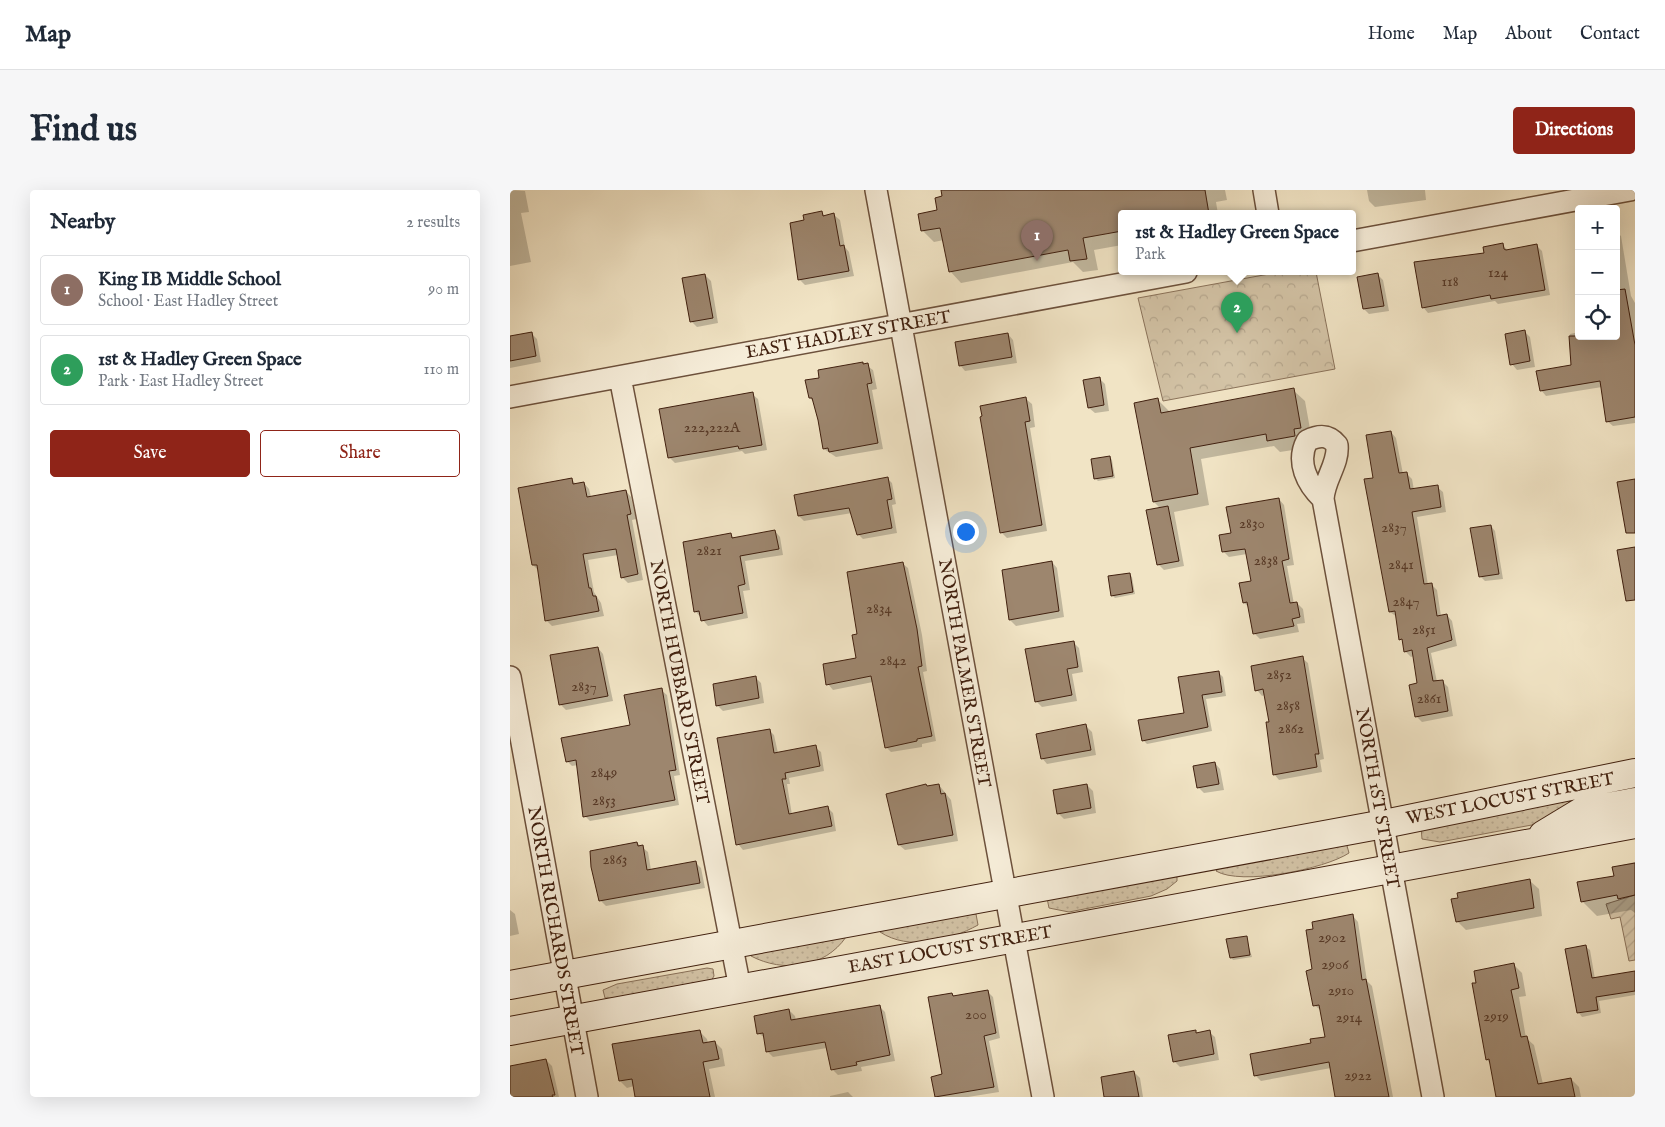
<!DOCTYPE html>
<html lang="en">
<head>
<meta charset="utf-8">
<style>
  body { margin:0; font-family:"IM FELL English",serif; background:#f6f6f7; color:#1f2937 }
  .controls { position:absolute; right:15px; top:15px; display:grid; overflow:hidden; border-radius:5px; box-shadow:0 5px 20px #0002 }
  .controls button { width:45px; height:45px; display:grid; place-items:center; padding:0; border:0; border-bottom:1px solid #e0e1e3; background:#fff; color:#1f2937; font:25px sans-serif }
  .you { position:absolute; left:455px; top:341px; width:18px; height:18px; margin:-12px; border:4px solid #fff; border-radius:50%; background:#1a73e8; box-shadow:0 0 0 8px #1a73e833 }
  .badge { display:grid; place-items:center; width:32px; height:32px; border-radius:50%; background:#8f2418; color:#fff; font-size:16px; font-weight:700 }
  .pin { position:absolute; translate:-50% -41px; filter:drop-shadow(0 1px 2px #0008) }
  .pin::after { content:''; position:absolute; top:26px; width:18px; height:15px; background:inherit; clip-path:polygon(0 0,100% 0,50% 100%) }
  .popup { position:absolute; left:608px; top:20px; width:238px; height:65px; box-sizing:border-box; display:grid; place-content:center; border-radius:5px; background:#fff; filter:drop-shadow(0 1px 4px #0005); font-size:16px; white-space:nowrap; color:#747a83 }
  .popup b { font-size:19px; color:#1f2937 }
  .popup::after { content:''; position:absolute; left:50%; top:100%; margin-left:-10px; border:10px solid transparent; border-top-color:#fff }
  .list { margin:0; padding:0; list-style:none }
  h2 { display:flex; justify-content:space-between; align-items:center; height:65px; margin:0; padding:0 20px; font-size:21px }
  h2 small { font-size:16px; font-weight:400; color:#747a83 }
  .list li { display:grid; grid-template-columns:32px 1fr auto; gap:15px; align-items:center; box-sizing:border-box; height:70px; margin:0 10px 10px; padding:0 10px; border:1px solid #e0e1e3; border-radius:5px }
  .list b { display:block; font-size:19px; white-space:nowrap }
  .list p { margin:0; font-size:16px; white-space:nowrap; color:#747a83 }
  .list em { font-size:16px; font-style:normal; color:#747a83 }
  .actions { display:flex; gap:10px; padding:15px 20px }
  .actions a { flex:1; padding:11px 0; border:1px solid #8f2418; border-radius:5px; text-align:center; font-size:18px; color:#8f2418 }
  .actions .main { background:#8f2418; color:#fff }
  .icon { flex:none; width:28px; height:28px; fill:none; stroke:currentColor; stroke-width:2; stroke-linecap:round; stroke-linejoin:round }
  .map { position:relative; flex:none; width:1125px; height:907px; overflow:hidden; border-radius:5px }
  header { display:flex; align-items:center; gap:30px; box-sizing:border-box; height:70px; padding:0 25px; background:#fff; border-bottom:1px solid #e0e1e3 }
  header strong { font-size:24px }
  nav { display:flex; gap:28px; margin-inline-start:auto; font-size:18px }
  .intro { display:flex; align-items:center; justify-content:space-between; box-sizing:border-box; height:120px; padding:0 30px }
  h1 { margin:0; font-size:35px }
  .button { padding:12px 22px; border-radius:5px; background:#8f2418; color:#fff; font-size:18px; font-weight:700 }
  main { display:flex; gap:30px; padding:0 30px }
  aside { flex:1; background:#fff; border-radius:5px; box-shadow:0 5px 20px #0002 }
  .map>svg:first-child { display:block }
  .grass { fill:url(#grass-dots); stroke:#8a725a }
  .park { fill:url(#park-crowns); stroke:#8a725a }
  .garden { fill:url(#garden-furrows); stroke:#8a725a }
  .shadow { fill:#0003 }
  .building { fill:#9d866e; stroke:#41200f }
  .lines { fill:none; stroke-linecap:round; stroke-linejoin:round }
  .street-casing { stroke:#6d513c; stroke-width:24 }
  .secondary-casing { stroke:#41200f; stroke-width:30 }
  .street { stroke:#f6edd9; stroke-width:21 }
  .secondary { stroke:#f6edd9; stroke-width:28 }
  .labels { text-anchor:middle; stroke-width:5; stroke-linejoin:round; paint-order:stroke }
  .number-label { font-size:15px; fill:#583a27 }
  .street-label { font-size:18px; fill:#41200f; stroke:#f6edd9 }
</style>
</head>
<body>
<header>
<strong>Map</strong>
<nav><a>Home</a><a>Map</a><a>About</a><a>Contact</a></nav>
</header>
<div class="intro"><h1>Find us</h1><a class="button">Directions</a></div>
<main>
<aside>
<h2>Nearby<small>2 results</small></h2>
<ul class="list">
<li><span class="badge" style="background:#8d6e63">1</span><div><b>King IB Middle School</b><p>School · East Hadley Street</p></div><em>90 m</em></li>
<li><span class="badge" style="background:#2e9e5b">2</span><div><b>1st &amp; Hadley Green Space</b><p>Park · East Hadley Street</p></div><em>110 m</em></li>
</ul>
<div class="actions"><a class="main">Save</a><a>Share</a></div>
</aside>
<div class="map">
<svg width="1125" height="907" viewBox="0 0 1125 907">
  <defs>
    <pattern id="grass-dots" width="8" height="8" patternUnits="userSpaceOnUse" patternTransform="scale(1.25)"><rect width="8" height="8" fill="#d3c3a6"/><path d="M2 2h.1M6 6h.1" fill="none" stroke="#b6a78e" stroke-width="1.8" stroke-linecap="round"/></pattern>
    <pattern id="park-crowns" width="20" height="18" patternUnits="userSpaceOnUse" patternTransform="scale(1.25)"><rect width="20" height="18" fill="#d3c3a6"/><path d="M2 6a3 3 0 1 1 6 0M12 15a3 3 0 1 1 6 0" fill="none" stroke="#b6a78e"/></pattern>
    <pattern id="garden-furrows" width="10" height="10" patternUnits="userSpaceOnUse" patternTransform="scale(1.25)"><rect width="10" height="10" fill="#d3c3a6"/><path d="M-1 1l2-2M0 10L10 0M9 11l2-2" fill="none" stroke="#b6a78e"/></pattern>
  </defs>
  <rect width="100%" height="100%" fill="#f1e4c5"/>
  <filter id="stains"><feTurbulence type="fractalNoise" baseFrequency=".004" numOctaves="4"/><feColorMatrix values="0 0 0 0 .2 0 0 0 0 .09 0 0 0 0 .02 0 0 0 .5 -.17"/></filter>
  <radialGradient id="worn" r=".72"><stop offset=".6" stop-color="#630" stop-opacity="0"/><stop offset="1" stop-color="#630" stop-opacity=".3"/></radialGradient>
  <!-- grass -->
  <path class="grass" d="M1125 592V607L1038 632 930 652 912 649 911 637Z
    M836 652 839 663C815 679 731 696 706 681L718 671Z
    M652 682 667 687V691L657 699 641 706 559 722 539 718 537 708Z
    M450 722 466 724 468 735C439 751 399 761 370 742L369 736Z
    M332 743 336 747C315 778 273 783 241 766L242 760Z
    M197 778 203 779 204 786 201 791 110 809 95 808 93 800 107 794Z"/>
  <!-- park -->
  <path class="park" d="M770 82H806L825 179 653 211 628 108Z"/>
  <!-- garden -->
  <path class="garden" d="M1125 705V770L1119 771 1110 727 1101 729 1096 714Z"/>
  <!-- shadow -->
  <path class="shadow" d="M0 0 15 1 19 22 11 23 21 72 0 76Z
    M432 0H715L717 10 706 12 708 24H612V55L584 60 588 80 573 82 563 72 451 93 440 81 434 50 424 52 412 40 428 21 434 7Z
    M857 0H915L916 10 865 17 859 11Z
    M311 22 315 26 324 25 330 30 335 57 339 62 344 86 295 95 289 89 295 31Z
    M1106 42 1111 46 1121 106 1125 113V233L1103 236 1097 231 1092 197 1036 206 1031 200 1062 176 1060 144 1069 142V146H1106Z
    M992 55 998 60 1027 56 1032 61 1040 105 988 114 985 111 918 123 913 117 976 64Z
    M867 84 873 90 879 121 859 124 854 119Z
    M195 85 201 91 208 133 187 137 181 131Z
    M1014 141 1020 147 1025 177 1007 180 1002 174Z
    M21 143 27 149 31 172 0 178V147Z
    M498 144 503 150 507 173 455 181 450 175Z
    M353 173 363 180 367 199 362 200 373 259 326 267 314 259 304 212 300 208 311 189Z
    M589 188 595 194 599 221 585 223 579 218Z
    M783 200 795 211 802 250 796 258 770 262 764 256 691 269 699 315 664 322 674 376 654 380 648 374 651 319 644 312 648 210 660 222Z
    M242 204 248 209 257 260 235 264 232 261 165 273 159 267Z
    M516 209 522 214 525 237 520 238 537 341 497 348 491 342Z
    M881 242 886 248 893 284 896 283 902 289 904 300 927 297 933 302 936 322 907 327 918 395 921 394 927 400 931 426 937 425 942 431 947 456 921 463 927 492 932 491 938 497 943 526 912 532 906 526 908 494 904 466 901 467 895 461 887 427 880 422 865 289Z
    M600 267 602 270 605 288 588 291 585 288Z
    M377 288 382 293 386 314 382 315 387 343 353 349 348 344 342 323 294 331 289 326 285 306Z
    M61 289 66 294 74 293 79 299 81 307 116 301 121 307 126 329 122 330 133 390 118 393 112 387 108 365 78 370 84 402 91 413 94 426 42 436 36 430 29 381 23 375Z
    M769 309 774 315 784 375 777 376 784 414 787 413 793 419 795 433 787 434 789 442 750 449 744 443 739 417 734 413 742 392 737 364 719 367 713 361 722 344Z
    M981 336 985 341 993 389 975 391 970 386Z
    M265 341 270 347 273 365 235 371 240 400 233 401 238 428 198 436 186 422 174 353 221 345 225 349Z
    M542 372 547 378 554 427 506 436 500 430 494 381Z
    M392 373 398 378 412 445 417 481 413 482 426 551 412 554V557L381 562 376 557 363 492 323 500 318 494 348 469V445Z
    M619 384 622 387 625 404 605 408 602 405Z
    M563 452 569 458 573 482 562 484 567 511 532 517 526 511Z
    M88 458 93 464 103 511 56 520 50 514Z
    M792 468 798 473 814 569 810 570 812 582 769 590 764 584 760 533 755 505 752 506 747 500Z
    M709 483 713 487 716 506 696 509 702 541 637 554 633 550 675 524Z
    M245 487 251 493 254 513 213 521 207 515Z
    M151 500 157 505 170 585 164 586 169 615 80 631 75 626 68 575 62 576 57 571 121 536Z
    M576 536 582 542 586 565 537 574 532 568Z
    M259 540 264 545 268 563 305 557 311 562 314 581 279 588 280 594H277L282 625 318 618 323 623 326 641 233 660 228 654Z
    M705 573 710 579 714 600 694 603 688 597Z
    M416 595 418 597 429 595 441 610 448 651 395 660 389 655 392 599Z
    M577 595 583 601 586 623 554 629 548 623Z
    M127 653 138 662 141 680 185 672 191 678 195 698 96 716 90 710Z
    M1125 672V723L1121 720 1087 726 1072 711 1105 687 1112 675Z
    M1020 691 1029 699 1032 726 956 740 947 731Z
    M0 720 5 724 9 744 0 746Z
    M843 726 848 732 857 791 862 796 883 907H827L821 878 751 891 745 885 817 848 812 821 804 815V780Z
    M736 747 742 767 723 770 721 767Z
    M1076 757 1080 760 1085 789 1125 782V805L1089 811 1091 823 1072 827 1069 823 1057 760Z
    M1004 775 1012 783 1016 806 1009 807 1016 848 1024 855 1033 894 1061 889 1069 897 1071 907H987L981 874 977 870 967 794Z
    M477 801 483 807 490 848 479 851 489 902 458 907H427L434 885 442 804 445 807Z
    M369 816 375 822 385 871 351 877 352 881 328 885 322 879 317 858 263 867 258 862 255 848 248 843 279 820 285 826 286 831Z
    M190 842 197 849 198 853 205 852 212 859 215 876 199 879 205 907H126L124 896 117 898 110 891 103 855Z
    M699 842 705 847 709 870 670 877 664 871Z
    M36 870 42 876 49 907H0V877Z
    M624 882 630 888 633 907H596Z
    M338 902 343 907H320V906Z"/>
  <!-- building -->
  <path class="building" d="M431 0H695L699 24H612V41L573 48 577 69 560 71 558 60 439 82 430 38 411 41 408 24 427 20 425 8 432 6Z
    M312 21 313 26 324 23 330 56 334 55 339 81 288 90 280 33 294 30 293 25Z
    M993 53 994 59 996 60 1027 54 1035 100 981 109 980 105 912 118 904 72 974 63 973 57Z
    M868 83 874 116 853 119 847 87Z
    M195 84 203 128 180 132 172 88Z
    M1115 99 1125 155V227L1096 232 1090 191 1030 201 1026 181 1061 175 1059 146H1106V100Z
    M1015 140 1020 171 1000 175 995 144Z
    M22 142 26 166 0 171V146Z
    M498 143 502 167 449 176 445 152Z
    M353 172V174L358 173 362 193 357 194 368 253 319 262 318 258 313 259 308 230 302 208H299L295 190 309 188 308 180Z
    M590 187 594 215 578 218 573 190Z
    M784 198 791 238 784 239 785 246 757 251 756 244 680 258 688 304 643 312 624 213 648 208 651 223Z
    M243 202 252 255 229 259 228 256 158 268 149 219Z
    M516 207 520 231 515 232 532 335 490 343 470 227 472 226 470 216Z
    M881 241 889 283 897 282 900 299 928 295 931 317 902 322 914 394 922 393 927 426 937 424 942 450 917 458 923 491 933 490 938 521 905 527 899 495 907 493 902 460 894 462 892 449 889 450 885 421 879 422 854 289 863 288 856 245Z
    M600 266 603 286 584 289 581 269Z
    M378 287 382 309 377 310 382 338 347 345 339 318 288 326 284 305Z
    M62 288 63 294 74 292 77 307 116 300 121 324 117 325 128 384 111 388 106 359 73 364 79 398H81L83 406H86L89 421 35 431 27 375H22L8 298Z
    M1125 289V343H1116L1107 292Z
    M769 308 779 369 772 371 780 413 787 412 790 427 782 429 784 436 743 444 737 412 733 413 729 393 741 391 735 359 712 362 709 345 721 343 716 317Z
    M658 316 669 371 647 375 636 320Z
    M981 335 989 384 969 387 960 338Z
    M265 340 269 359 230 366 235 394 228 396 233 423 191 431 189 421 184 422 173 352 221 343 222 348Z
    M1125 357V410L1116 411 1107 360Z
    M542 371 549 421 499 430 492 380Z
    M393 372 407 439 412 476 408 477 422 546 407 549V551L375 558 361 486 316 495 313 474 346 468 342 445 347 444 337 382Z
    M620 383 623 402 601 406 598 386Z
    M564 451 568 477 557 479 562 505 525 512 515 459Z
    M88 457 98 506 49 515 40 465Z
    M793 466 809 564H805L807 577 763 585 756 532H759L753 499 745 501 741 476Z
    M709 481 712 502 692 505 698 537 632 551 628 530 674 523 668 487Z
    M246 486 249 508 206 516 203 494Z
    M152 498 166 580 159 581 165 610 73 627 66 570 56 572 51 548 120 535 114 505Z
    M576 534 581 560 531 569 526 544Z
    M260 539 264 563 306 555 310 576 275 583 276 589H272L279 624 318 616 322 636 226 655 207 548Z
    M705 572 709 594 687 598 683 576Z
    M416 594 417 596 429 594 431 604 435 603 443 645 388 655 376 604Z
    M577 594 581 618 547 624 543 600Z
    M127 652 128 656 133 655 137 680 186 671 190 693 89 711 81 677 80 661Z
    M1125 673V705L1108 709 1107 705 1071 712 1067 692 1104 686 1102 677Z
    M1020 689 1024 718 946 732 941 709 948 708 947 703Z
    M843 724 852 790 856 789 879 907H825L819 872 744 886 740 864 801 853 800 849 815 847 809 815 803 816 796 781 802 779 796 740 803 739 802 732Z
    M737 746 740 765 720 768 716 749Z
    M1076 755 1082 788 1125 781V801L1086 807 1088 820 1067 823 1055 759Z
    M1004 773 1009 798 1001 800 1011 847 1017 846 1028 894 1061 888 1065 907H986L979 869 976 870 962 793H966L964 781Z
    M478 800 486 843 474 846 484 897 425 907 421 887 432 884 418 807 442 803 443 806Z
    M370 815 380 865 346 872 347 875 321 880 315 852 256 862 253 843 247 844 244 826 279 819 281 830Z
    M190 840 193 853 205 851 209 869 193 872 200 907H125L122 889 109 891 102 854Z
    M686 840V843L700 840 704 864 663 872 658 845Z
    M36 869 45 905H42L43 907H0V876Z
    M624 881 629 907H594L591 887Z"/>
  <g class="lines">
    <!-- street casing -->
    <g class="street-casing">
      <path id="street" d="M366 0 533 907
        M754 0 758 24
        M842 51 1120 0
        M110 187 230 798
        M0 207 676 82
        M813 309C797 294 786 272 797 251 809 245 818 244 827 255 829 274 814 289 813 309L923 907
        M0 487 77 907"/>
    </g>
    <!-- secondary casing -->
    <g class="secondary-casing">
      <path id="secondary" d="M1033 645 1071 622 1125 612
        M0 795 874 634 1125 583
        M0 841 1125 634"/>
    </g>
    <!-- street -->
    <use href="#street" class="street"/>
    <!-- secondary -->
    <use href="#secondary" class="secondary"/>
  </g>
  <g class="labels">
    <!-- number labels -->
    <g class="number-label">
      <text x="988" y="87">124</text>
      <text x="940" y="96">118</text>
      <text x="202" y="242">222,222A</text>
      <text x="742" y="338">2830</text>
      <text x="884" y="342">2837</text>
      <text x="199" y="365">2821</text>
      <text x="756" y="375">2838</text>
      <text x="891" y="379">2841</text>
      <text x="896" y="416">2847</text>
      <text x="369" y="423">2834</text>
      <text x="914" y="444">2851</text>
      <text x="383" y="475">2842</text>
      <text x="769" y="489">2852</text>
      <text x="74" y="501">2837</text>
      <text x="919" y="513">2861</text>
      <text x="778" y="520">2858</text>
      <text x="781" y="543">2862</text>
      <text x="94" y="587">2849</text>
      <text x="94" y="615">2853</text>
      <text x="105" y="674">2863</text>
      <text x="822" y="752">2902</text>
      <text x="825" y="779">2906</text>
      <text x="831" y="805">2910</text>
      <text x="466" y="829">200</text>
      <text x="986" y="831">2919</text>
      <text x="839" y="832">2914</text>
      <text x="848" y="890">2922</text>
    </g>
    <!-- street labels -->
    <g class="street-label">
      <text transform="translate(338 144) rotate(-10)" y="6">EAST HADLEY STREET</text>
      <text transform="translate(455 483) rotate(80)" y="6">NORTH PALMER STREET</text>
      <text transform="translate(170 492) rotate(79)" y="6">NORTH HUBBARD STREET</text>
      <text transform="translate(868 608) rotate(80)" y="6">NORTH 1ST STREET</text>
      <text transform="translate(1000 608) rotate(-11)" y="6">WEST LOCUST STREET</text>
      <text transform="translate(46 741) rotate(80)" y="6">NORTH RICHARDS STREET</text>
      <text transform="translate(440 759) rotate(-10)" y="6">EAST LOCUST STREET</text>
    </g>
  </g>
  <rect width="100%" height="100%" filter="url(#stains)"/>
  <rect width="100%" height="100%" fill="url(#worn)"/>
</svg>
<div class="controls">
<button>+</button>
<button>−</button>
<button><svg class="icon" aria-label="locate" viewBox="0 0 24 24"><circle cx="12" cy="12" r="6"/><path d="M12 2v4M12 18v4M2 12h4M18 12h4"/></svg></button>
</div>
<div class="you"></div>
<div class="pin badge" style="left:527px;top:71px;background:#8d6e63">1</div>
<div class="pin badge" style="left:727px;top:143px;background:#2e9e5b">2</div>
<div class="popup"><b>1st &amp; Hadley Green Space</b>Park</div>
</div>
</main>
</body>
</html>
